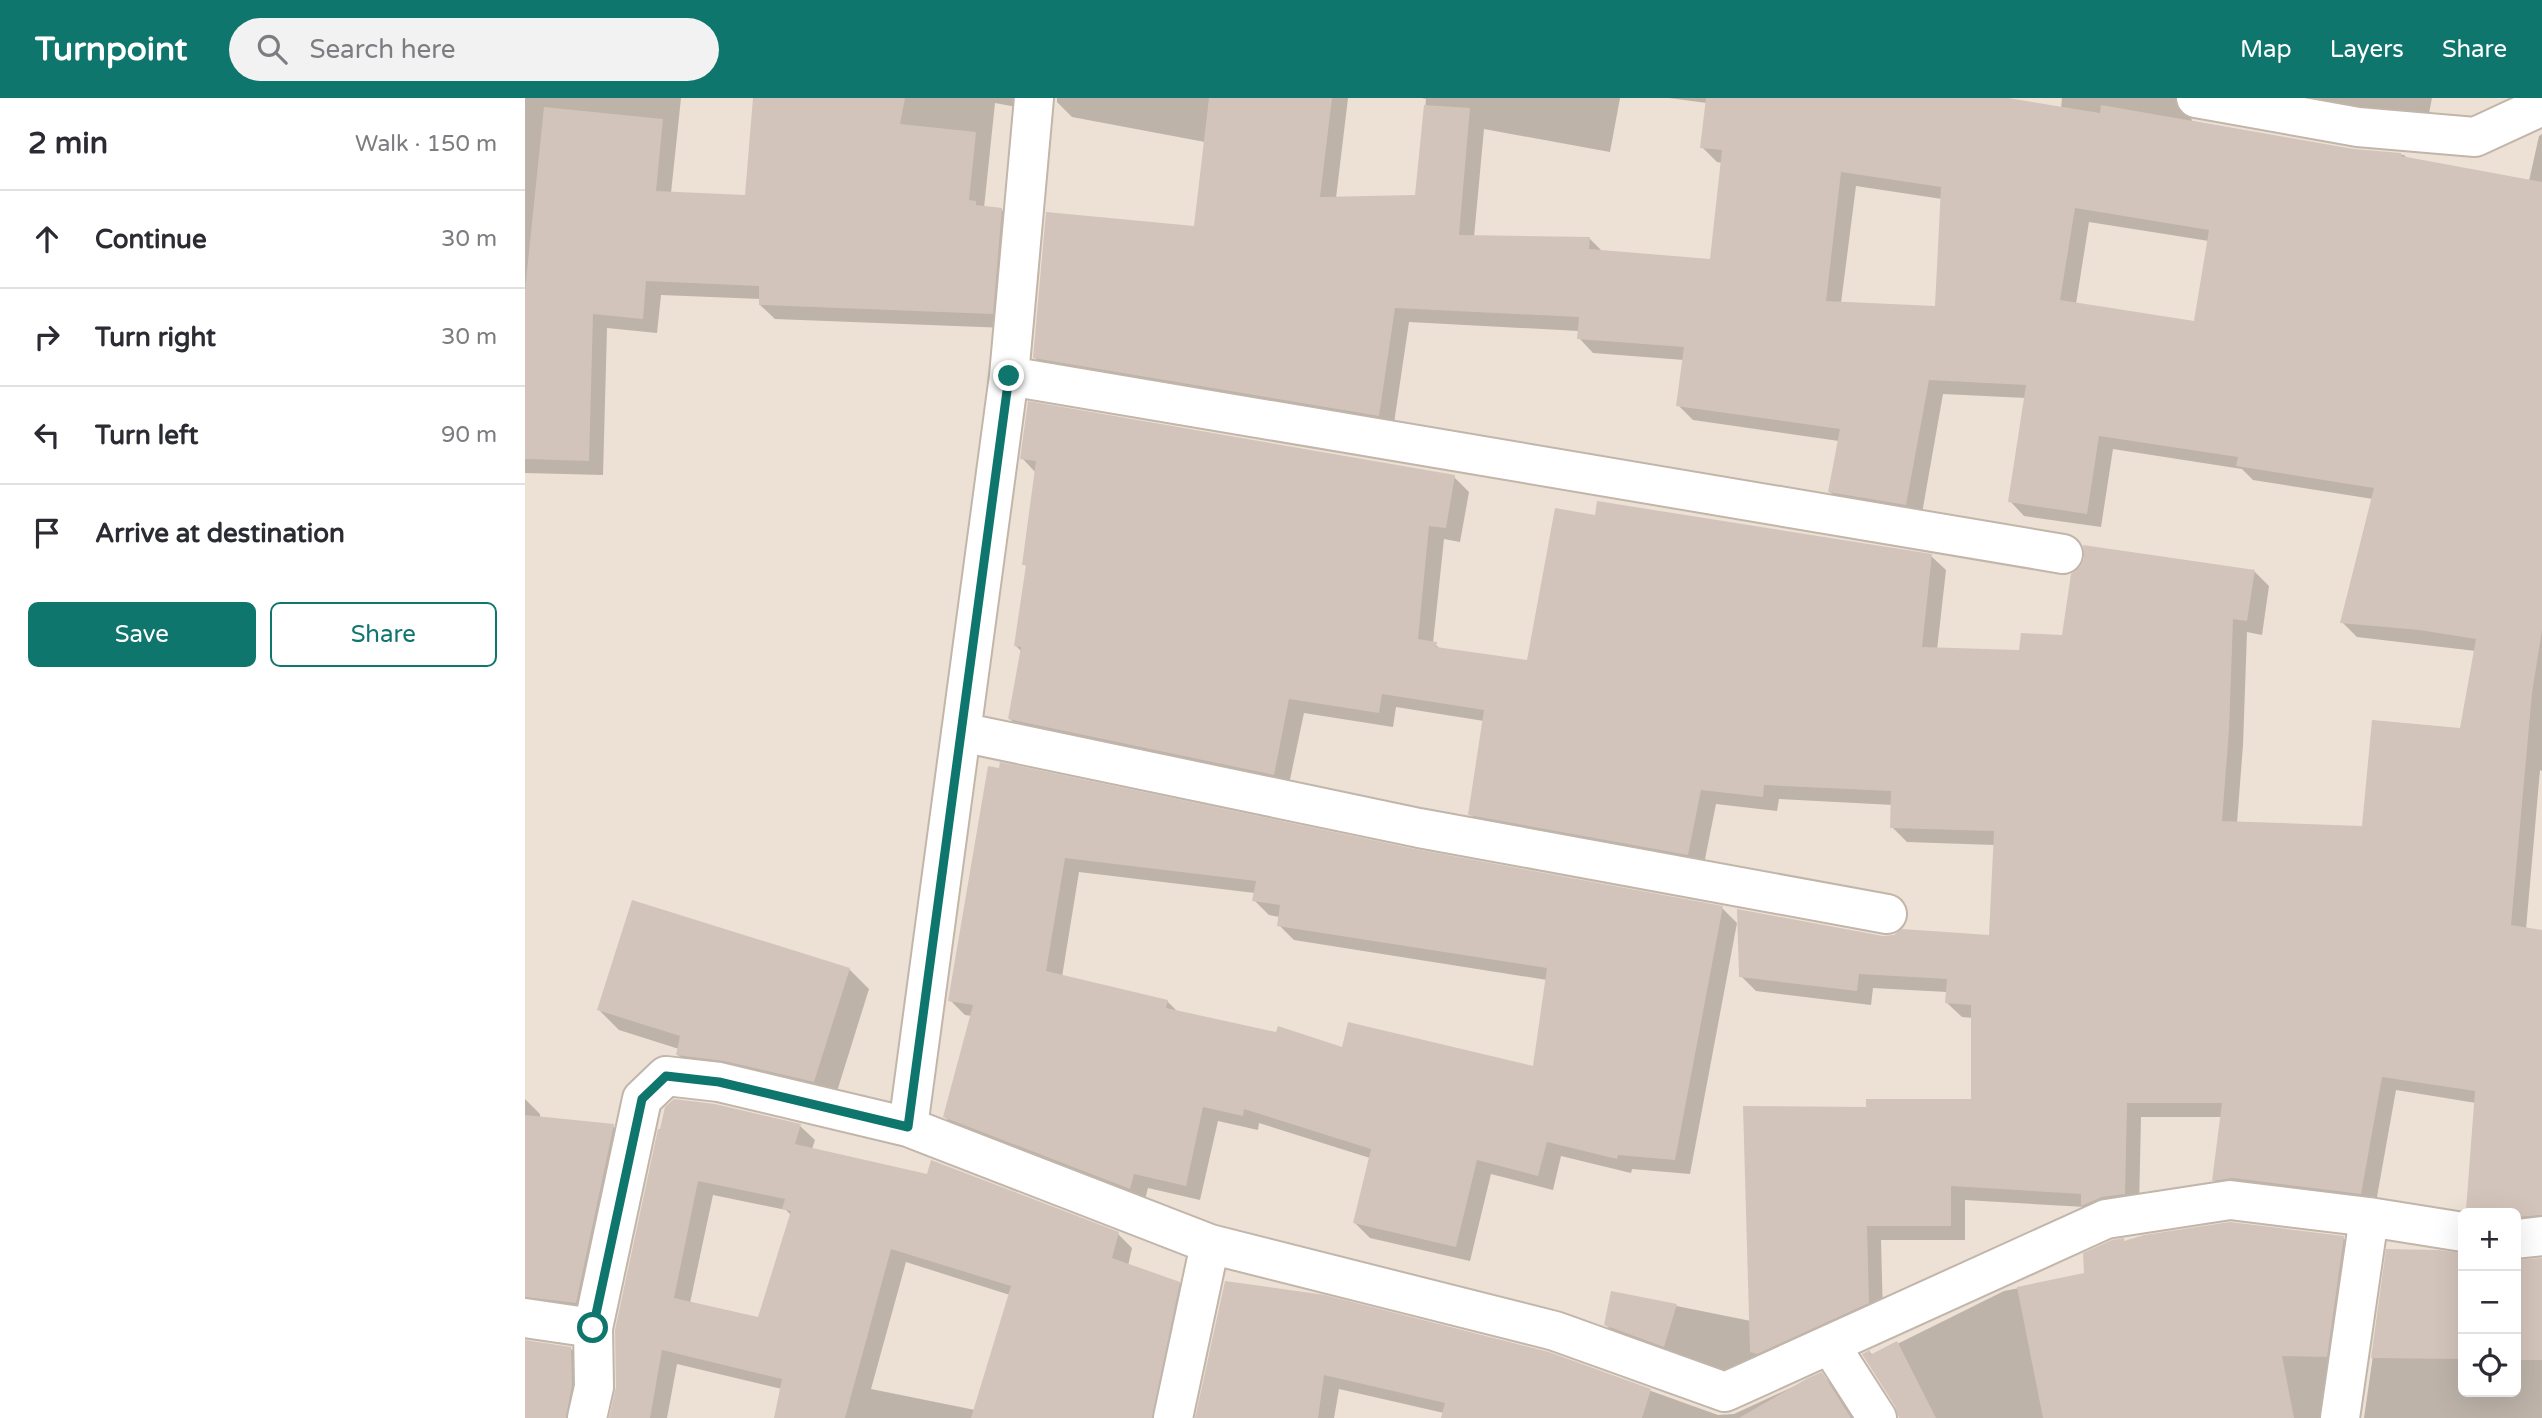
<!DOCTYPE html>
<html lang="en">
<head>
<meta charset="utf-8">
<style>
  body { margin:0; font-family:"Varela Round",sans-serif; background:#f2f2f3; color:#2b2b33 }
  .controls { position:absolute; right:21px; bottom:21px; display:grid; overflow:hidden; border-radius:10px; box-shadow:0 7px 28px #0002 }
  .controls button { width:63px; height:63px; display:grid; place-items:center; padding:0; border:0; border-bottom:2px solid #e1e1e2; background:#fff; color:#2b2b33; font:35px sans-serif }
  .stop { position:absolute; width:21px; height:21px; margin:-16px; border:5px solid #0f766e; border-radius:50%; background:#fff }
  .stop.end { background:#0f766e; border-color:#fff; box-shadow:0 2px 7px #0008 }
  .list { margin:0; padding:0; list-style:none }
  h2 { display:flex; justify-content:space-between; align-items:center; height:91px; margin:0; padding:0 28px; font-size:30px }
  h2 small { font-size:23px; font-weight:400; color:#7c7c81 }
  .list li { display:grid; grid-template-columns:46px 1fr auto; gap:21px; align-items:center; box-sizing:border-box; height:98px; padding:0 28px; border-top:2px solid #e1e1e2 }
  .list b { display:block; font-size:26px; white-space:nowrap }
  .list em { font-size:23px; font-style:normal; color:#7c7c81 }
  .actions { display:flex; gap:14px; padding:21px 28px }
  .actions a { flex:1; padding:16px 0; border:2px solid #0f766e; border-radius:10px; text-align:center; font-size:24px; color:#0f766e }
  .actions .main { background:#0f766e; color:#fff }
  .icon { flex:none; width:38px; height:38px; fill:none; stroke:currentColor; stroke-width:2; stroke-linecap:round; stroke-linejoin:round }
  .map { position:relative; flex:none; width:2017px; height:1320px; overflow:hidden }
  header { display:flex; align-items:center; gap:42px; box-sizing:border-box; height:98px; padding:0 35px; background:#0f766e; color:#fff }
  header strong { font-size:33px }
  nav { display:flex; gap:38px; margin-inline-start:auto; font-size:24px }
  .search { width:490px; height:63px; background:#f2f2f3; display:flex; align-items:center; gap:18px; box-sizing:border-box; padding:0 24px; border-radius:38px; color:#7c7c81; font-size:26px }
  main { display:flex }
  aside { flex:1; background:#fff }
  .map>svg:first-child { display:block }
  .shadow { fill:#0003; fill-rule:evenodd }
  .building { fill:#d3c4bb; fill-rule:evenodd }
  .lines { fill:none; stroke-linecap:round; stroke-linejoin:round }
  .street-casing { stroke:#c2b5aa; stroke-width:42 }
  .street { stroke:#fff; stroke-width:38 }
  .route { stroke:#0f766e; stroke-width:9 }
</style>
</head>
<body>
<header>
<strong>Turnpoint</strong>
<div class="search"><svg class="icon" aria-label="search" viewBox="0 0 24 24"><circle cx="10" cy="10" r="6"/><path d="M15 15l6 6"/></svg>Search here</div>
<nav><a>Map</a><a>Layers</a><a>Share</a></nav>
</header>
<main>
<aside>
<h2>2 min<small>Walk · 150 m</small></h2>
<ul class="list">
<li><svg class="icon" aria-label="ahead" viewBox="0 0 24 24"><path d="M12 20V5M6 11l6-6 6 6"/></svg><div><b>Continue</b></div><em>30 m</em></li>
<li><svg class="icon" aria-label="right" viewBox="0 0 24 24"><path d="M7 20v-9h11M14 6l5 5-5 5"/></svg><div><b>Turn right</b></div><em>30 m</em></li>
<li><svg class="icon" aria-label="left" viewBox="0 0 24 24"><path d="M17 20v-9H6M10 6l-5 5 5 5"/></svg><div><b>Turn left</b></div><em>90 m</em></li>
<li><svg class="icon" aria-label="arrive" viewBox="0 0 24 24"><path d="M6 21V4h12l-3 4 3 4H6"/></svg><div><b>Arrive at destination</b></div></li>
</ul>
<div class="actions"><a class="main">Save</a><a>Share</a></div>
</aside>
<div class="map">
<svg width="2017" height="1320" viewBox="0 0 2017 1320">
  <rect width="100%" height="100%" fill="#ede0d4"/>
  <!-- shadow -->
  <path class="shadow" d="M0 0H156L146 95 222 99 230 0H508L502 11 470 5 459 110 476 111 491 126 482 230 250 221 235 207 236 201 136 197 132 235 82 230 78 377 0 375Z
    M532 0H823L811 100 892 98 901 1 897 0H1095L1085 54 959 31 949 139 1065 141 1078 154 1186 162 1197 65 1192 64 1177 49 1182 5 1144 0H1472L1536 10 1537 0H1670L1664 11 1667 23 1829 52 1879 57 1883 61 2004 83 2014 38 2017 36V673L2015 672 2001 831 2017 833V1132L1991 1141V1115H1946L1943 1112 1951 1005 1871 992 1850 1110 1704 1097 1689 1082 1697 1019H1616L1614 1110 1573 1122 1560 1109 1440 1102V1142H1356L1358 1219 1215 1284 1096 1242 1081 1227 1087 1195 1226 1223 1343 1011 1448 1003V920L1437 919 1422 905V894L1348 890 1346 907 1231 893 1216 878 1358 839H1466L1470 747 1382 744 1367 729 1368 707 1254 701 1252 713 1191 706 1178 771 960 731 945 716 959 623 871 609 868 629 779 615 763 691 499 636 485 621 497 554 491 548 503 470 499 466 511 375 497 360 929 379 944 394 935 444 919 441 908 545 917 552 1004 564 1071 419 1406 458 1421 472 1412 552 1496 554 1730 474 1744 488 1737 537 1722 534 1718 647 1712 725 1838 730 1937 632 1951 553 1832 539 1817 524 1848 401 1728 382 1717 371 1588 351 1576 429 1499 418 1485 403 1501 300 1418 296 1396 421 1320 408 1305 394 1314 343 1168 322 1153 307 1159 262 1068 255 1054 240V233L884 224 868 332 524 274 509 259 671 130 680 44 547 19 532 4ZM1331 88 1417 101 1411 210 1316 205ZM1564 124 1684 143 1670 225 1551 206Z
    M1732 0H1907L1902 26Z
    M465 670 889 753 1197 810 1212 825 1165 1076 1107 1071 1106 1075 1036 1058 1028 1092 966 1076 945 1163 845 1140 830 1125 845 1060 734 1025 733 1032 693 1023 675 1102 623 1090 619 1105 435 1034 420 1019 447 918 440 917 425 902ZM554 774 730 795 729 802 744 817 755 819 754 827 769 842 1022 882 1010 971 819 952 654 915 642 903 537 879Z
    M324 871 344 891 309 1003 173 976 153 957 154 951 94 932 74 912Z
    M0 1001 15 1016V1020L88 1028 103 1043 65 1219H0Z
    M275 1028 290 1042 287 1051 593 1136 607 1150 603 1168 654 1185 669 1200 643 1320H251L257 1291 152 1266 142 1320H86L134 1033ZM188 1097 261 1112 266 1117 235 1221 165 1205ZM381 1164 485 1197 450 1312 346 1291Z
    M1818 1140 1833 1154 1809 1320H1375L1372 1307 1339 1257 1345 1254 1348 1258 1479 1193 1561 1177 1600 1144Z
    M1863 1153 1938 1156V1294H1991V1164L2017 1162V1320H1839Z
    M701 1185 1023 1256 1193 1317 1209 1316 1296 1276 1311 1291 1330 1320H918L919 1315 814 1291 809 1320H672Z
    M0 1244 46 1251 61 1265 57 1320H0Z"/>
  <!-- building -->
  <path class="building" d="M228 0H380L375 26 451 34 444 102 451 103V107L477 110 468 216 234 207V188L121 183 118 221 68 216 64 363 0 361V192L19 9 138 21 131 93 220 97Z
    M684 0H807L795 99 890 97 899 7 945 10 934 137 1065 139 1064 151 1185 161 1197 52 1175 50 1181 0H1483L1575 15 1576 7 1829 51 1876 55V58L2017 84V532L2007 595 1986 827 2017 832V1117L1991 1119V1115H1948L1941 1112 1950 993 1857 979 1836 1096 1708 1080 1687 1083 1697 1005H1602L1600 1096 1577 1099 1556 1108V1096L1426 1088V1128H1342L1344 1205 1232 1256 1225 1254 1218 1008 1341 1009V1001H1446V907L1420 905 1422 881 1334 876 1332 893 1214 879 1212 811 1358 838 1369 837 1377 831 1464 837 1469 733 1365 730 1366 693 1239 687 1238 699 1176 692 1163 757 943 717 959 612 857 596 854 615 764 601 749 677 483 621 496 549 489 548 501 467H497L511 363 495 361 503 303 930 377 921 430 904 428 893 541 912 544 911 549 1002 562 1030 410 1070 417 1072 403 1407 456 1397 549 1494 552 1496 535 1537 537 1546 476 1555 469 1559 460 1558 447 1730 472 1722 523 1708 521 1704 632 1697 723 1837 728 1847 622 1935 630 1951 541 1894 532 1815 525 1849 390 1711 368 1713 359 1574 338 1562 416 1483 404 1501 287 1404 282 1381 407 1303 394 1315 331 1151 308 1159 249 1052 241 1054 219 870 210 854 318 508 260 521 114 669 128ZM1316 74 1416 89 1410 208 1301 203ZM1550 110 1684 132 1669 223 1535 202Z
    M475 664 890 751 1198 808 1150 1062 1093 1057 1092 1061 1022 1044 1013 1078 952 1062 931 1149 828 1125 846 1051 719 1011 718 1018 678 1009 661 1088 609 1076 605 1091 418 1019 448 907 423 903 463 668 474 670ZM540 760 731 783 727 803 755 807 752 828 1022 870 1008 968 823 924 817 949 753 928 751 934 641 910 643 902 521 873Z
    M107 802 325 870 289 984 199 963 151 957 155 938 72 912Z
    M149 1001 190 1006 276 1026 270 1046 402 1076 406 1062 594 1134 587 1160 655 1184 627 1320H446L486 1188 366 1151 320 1320H249L257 1281 137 1252 125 1320H84L91 1289 90 1232 133 1031H135L140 1009ZM173 1083 260 1101 257 1111 266 1113 233 1219 149 1200Z
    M0 1017 89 1026 51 1205 0 1199Z
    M1705 1124 1819 1138 1802 1259 1757 1258 1769 1320H1518L1492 1189 1559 1175 1558 1155 1587 1142 1599 1140V1143L1619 1137Z
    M1861 1151 1913 1152 1938 1155V1261L1846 1260Z
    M2017 1160V1262H1991V1162Z
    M700 1183 800 1197 1024 1254 1126 1291 1117 1320H916L920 1305 799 1277 793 1320H670Z
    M1086 1193 1152 1206 1139 1249 1079 1227Z
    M0 1242 46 1249 47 1287 41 1320H0Z
    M1372 1243 1411 1320H1374L1370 1308 1337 1256 1345 1252V1257Z
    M1297 1274 1326 1320H1214L1283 1280Z"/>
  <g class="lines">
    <!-- street casing -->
    <g class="street-casing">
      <path id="street" d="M1671 0 1833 29 1950 39 2017 8
        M484 278 1538 456
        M436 634 894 730 1362 816
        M383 1029 484 278 509 0
        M1991 1141 2017 1138
        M0 1220 68 1230
        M1305 1247 1352 1320
        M62 1320 69 1289 68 1230 117 1001 141 978 194 984 383 1029 685 1146 1030 1233 1200 1294 1581 1121 1705 1102 1844 1119 1938 1134
        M648 1320 685 1146
        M1815 1320 1844 1119"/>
    </g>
    <!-- street -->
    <use href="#street" class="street"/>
  </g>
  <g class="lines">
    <!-- route -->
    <path class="route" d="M68 1230 117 1001 141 978 194 984 383 1029 484 278"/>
  </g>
</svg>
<div class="controls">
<button>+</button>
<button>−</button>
<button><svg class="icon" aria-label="locate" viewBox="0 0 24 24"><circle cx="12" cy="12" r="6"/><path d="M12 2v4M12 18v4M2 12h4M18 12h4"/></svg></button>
</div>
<div class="stop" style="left:68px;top:1230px"></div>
<div class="stop end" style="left:484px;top:278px"></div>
</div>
</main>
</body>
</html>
